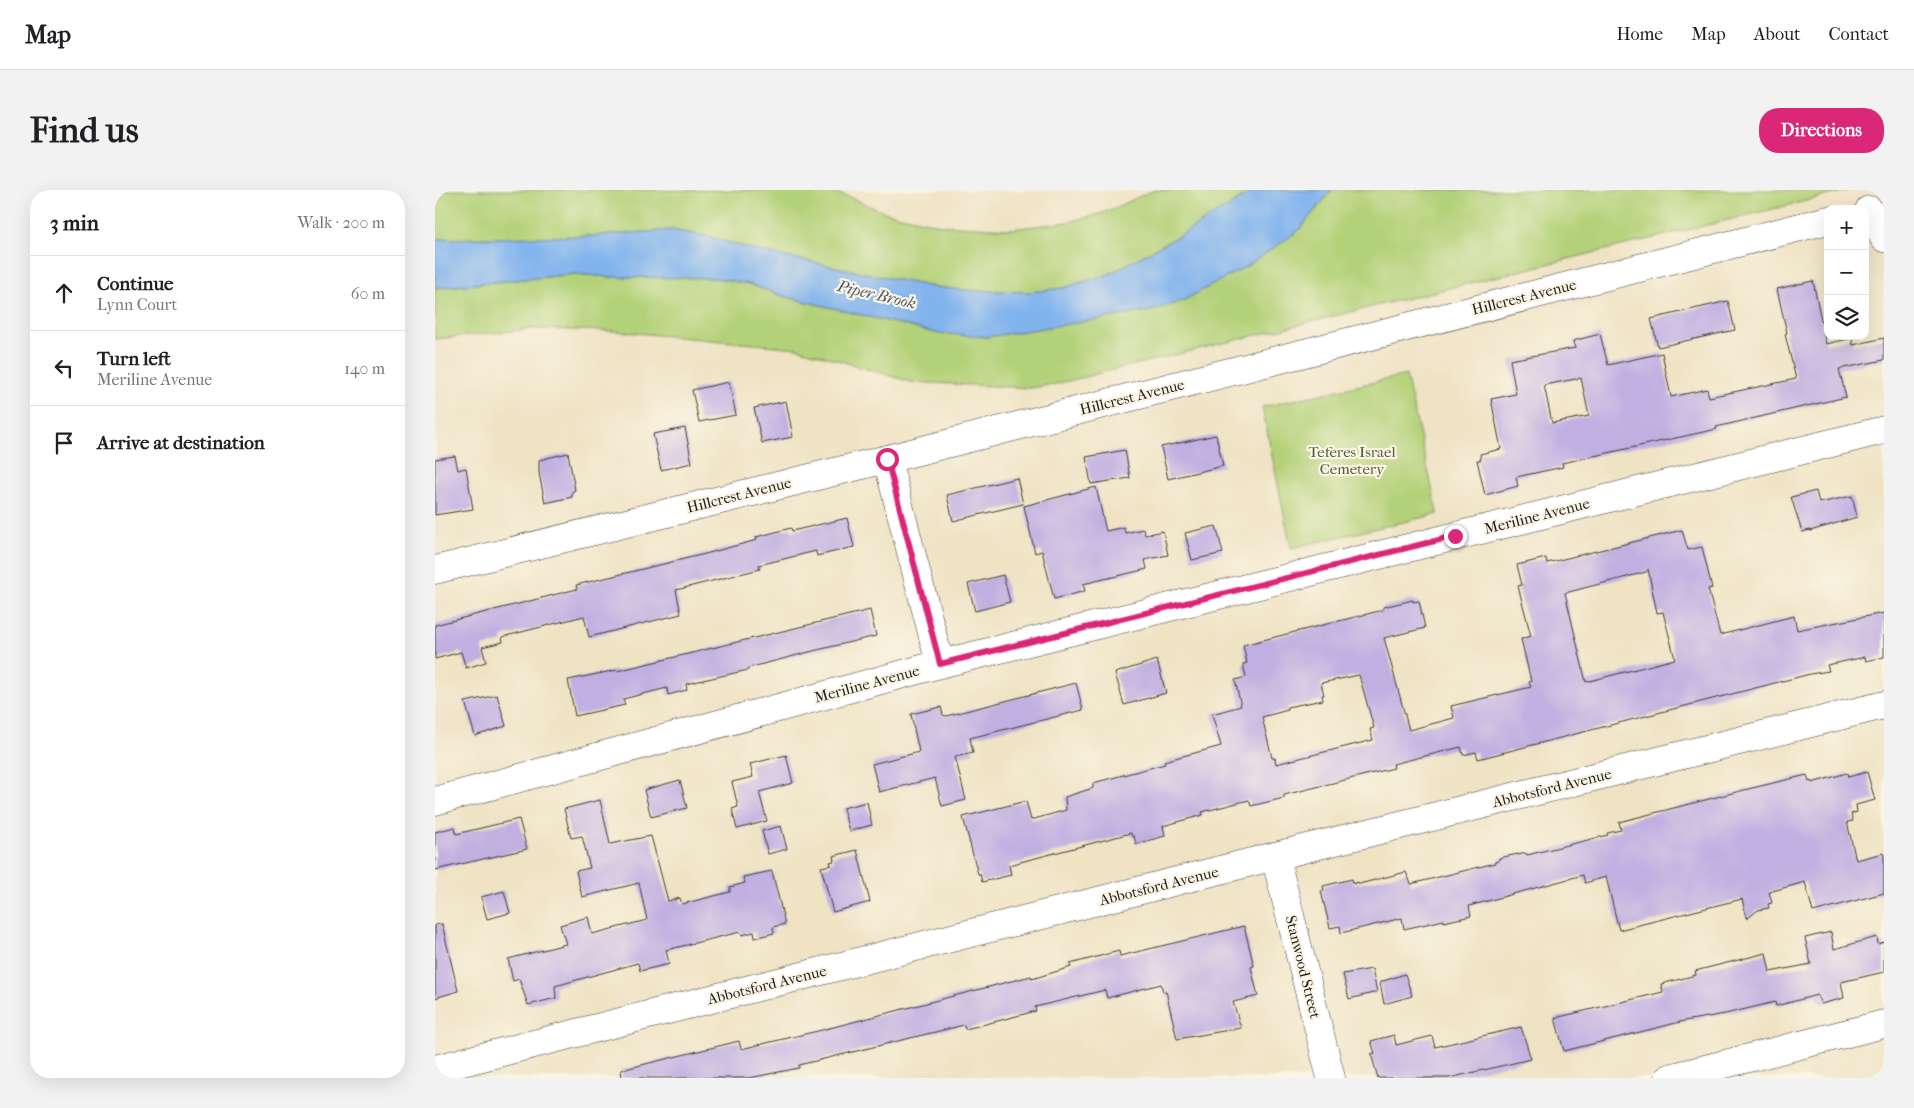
<!DOCTYPE html>
<html lang="en">
<head>
<meta charset="utf-8">
<style>
  body { margin:0; font-family:"IM FELL French Canon",serif; background:#f2f2f2; color:#202124 }
  .controls { position:absolute; right:15px; top:15px; display:grid; overflow:hidden; border-radius:10px; box-shadow:0 5px 20px #0002 }
  .controls button { width:45px; height:45px; display:grid; place-items:center; padding:0; border:0; border-bottom:1px solid #e0e0e0; background:#fff; color:#202124; font:25px sans-serif }
  .stop { position:absolute; width:15px; height:15px; margin:-11px; border:4px solid #db2777; border-radius:50%; background:#fff }
  .stop.end { background:#db2777; border-color:#fff; box-shadow:0 1px 5px #0008 }
  .list { margin:0; padding:0; list-style:none }
  h2 { display:flex; justify-content:space-between; align-items:center; height:65px; margin:0; padding:0 20px; font-size:21px }
  h2 small { font-size:16px; font-weight:400; color:#757577 }
  .list li { display:grid; grid-template-columns:32px 1fr auto; gap:15px; align-items:center; box-sizing:border-box; height:75px; padding:0 20px; border-top:1px solid #e0e0e0 }
  .list b { display:block; font-size:19px; white-space:nowrap }
  .list p { margin:0; font-size:16px; white-space:nowrap; color:#757577 }
  .list em { font-size:16px; font-style:normal; color:#757577 }
  .icon { flex:none; width:28px; height:28px; fill:none; stroke:currentColor; stroke-width:2; stroke-linecap:round; stroke-linejoin:round }
  .map { position:relative; flex:none; width:1449px; height:888px; overflow:hidden; border-radius:20px }
  header { display:flex; align-items:center; gap:30px; box-sizing:border-box; height:70px; padding:0 25px; background:#fff; border-bottom:1px solid #e0e0e0 }
  header strong { font-size:24px }
  nav { display:flex; gap:28px; margin-inline-start:auto; font-size:18px }
  .intro { display:flex; align-items:center; justify-content:space-between; box-sizing:border-box; height:120px; padding:0 30px }
  h1 { margin:0; font-size:35px }
  .button { padding:12px 22px; border-radius:20px; background:#db2777; color:#fff; font-size:18px; font-weight:700 }
  main { display:flex; gap:30px; padding:0 30px }
  aside { flex:1; background:#fff; border-radius:20px; box-shadow:0 5px 20px #0002 }
  .map>svg:first-child { display:block }
  .green { fill:#b3d178; stroke:#68764a }
  .water { fill:#81b3ed; stroke:#4e6884 }
  .building { fill:#c0afe1; fill-rule:evenodd }
  .lines { fill:none; stroke-linecap:round; stroke-linejoin:round }
  .minor-casing { stroke:#3c3a35; stroke-width:29 }
  .minor { stroke:#fff; stroke-width:28 }
  .route { stroke:#db2777; stroke-width:6 }
  .labels { text-anchor:middle; stroke-width:4.5; stroke-linejoin:round; paint-order:stroke }
  .street-label { font-size:15px; fill:#1c1c1c; stroke:#fcf5e5 }
  .park-label { font-size:15px; fill:#515b3c; stroke:#fcf5e5 }
  .water-label { font-size:16px; font-style:italic; fill:#445870; stroke:#fcf5e5 }
</style>
</head>
<body>
<header>
<strong>Map</strong>
<nav><a>Home</a><a>Map</a><a>About</a><a>Contact</a></nav>
</header>
<div class="intro"><h1>Find us</h1><a class="button">Directions</a></div>
<main>
<aside>
<h2>3 min<small>Walk · 200 m</small></h2>
<ul class="list">
<li><svg class="icon" aria-label="ahead" viewBox="0 0 24 24"><path d="M12 20V5M6 11l6-6 6 6"/></svg><div><b>Continue</b><p>Lynn Court</p></div><em>60 m</em></li>
<li><svg class="icon" aria-label="left" viewBox="0 0 24 24"><path d="M17 20v-9H6M10 6l-5 5 5 5"/></svg><div><b>Turn left</b><p>Meriline Avenue</p></div><em>140 m</em></li>
<li><svg class="icon" aria-label="arrive" viewBox="0 0 24 24"><path d="M6 21V4h12l-3 4 3 4H6"/></svg><div><b>Arrive at destination</b></div></li>
</ul>
</aside>
<div class="map">
<svg width="1449" height="888" viewBox="0 0 1449 888">
  <rect width="100%" height="100%" fill="#fcf5e5"/>
  <filter id="ink" filterUnits="userSpaceOnUse"><feTurbulence type="fractalNoise" baseFrequency=".02" numOctaves="2"/><feDisplacementMap in="SourceGraphic" scale="10" xChannelSelector="R" yChannelSelector="G"/><feConvolveMatrix kernelMatrix="1 2 1 2 8 2 1 2 1" color-interpolation-filters="sRGB"/></filter>
  <filter id="wash" filterUnits="userSpaceOnUse"><feTurbulence type="fractalNoise" baseFrequency=".0096" numOctaves="4" result="noise"/><feDisplacementMap in="SourceGraphic" scale="20" xChannelSelector="R" yChannelSelector="G"/><feGaussianBlur stdDeviation="1.12" result="paint"/><feColorMatrix in="noise" values="0 0 0 0 0 0 0 0 0 0 0 0 0 0 0 0 0 1.4 0 .05"/><feComposite in="paint" operator="in"/></filter>
  <g filter="url(#wash)">
    <rect width="100%" height="100%" fill="#efe3c4"/>
    <!-- green -->
    <path class="green" d="M0 0H391L417 8 449 22 506 35 576 39 633 32 668 23 719 0H820L749 43 674 84 628 98 594 102 527 100 493 96 323 61 272 46 237 40 155 46 0 49Z
      M897 0H1416L621 194 596 198 476 192 362 158 179 141 96 139 0 149V98L140 84 175 87 280 88 314 94 348 106 501 143 552 147 862 42Z
      M971 185 1003 324 856 358 827 217Z"/>
    <!-- water -->
    <path class="water" d="M820 0H897L862 42 812 76 748 111 716 121 552 147 501 143 348 106 314 94 280 88 175 87 140 84 0 98V49L155 46 237 40 272 46 323 61 493 96 527 100 594 102 628 98 674 84 749 43Z"/>
    <g id="blocks">
      <!-- building -->
      <path class="building" d="M1378 91 1391 154 1417 148 1418 155 1449 148V170L1404 179 1411 207 1281 237 1282 239 1127 273 1128 277 1081 287 1083 296 1050 305 1042 270H1046L1045 264 1066 259 1056 209 1081 204 1075 170 1140 158 1138 151 1165 144 1173 175 1227 163 1236 207 1272 199 1274 207 1361 189 1350 144 1352 143 1342 99ZM1146 188 1154 226 1117 233 1109 195Z
        M1293 111 1300 140 1223 157 1216 129Z
        M294 192 301 225 264 232 257 200Z
        M351 211 358 247 327 253 319 218Z
        M250 238 257 273 226 280 218 244Z
        M781 245 788 276 733 289 726 257Z
        M690 260 695 288 656 294 651 267Z
        M133 263 140 300 137 302V307L110 313 104 283V270Z
        M20 266 23 280 31 278 38 319 0 325V269Z
        M582 288 588 314 518 331 512 305Z
        M661 297 671 341 689 337 690 343 708 339 710 345 728 341 733 365 710 370 712 379 648 394 650 401 619 409 607 361 600 363 589 316Z
        M1381 301 1384 313 1417 306 1422 327 1375 341V340L1367 342 1356 307Z
        M412 328 419 357 382 366 381 361 324 375 325 379 241 400 246 424 154 447 149 426 67 447 68 452 47 457 51 472 31 478 26 462 0 469V435L142 399 141 395 270 364 322 350 321 347 356 338 357 341Z
        M781 336 788 363 757 370 750 343Z
        M1247 340 1253 360 1267 357 1277 398 1273 399 1285 445 1359 426 1362 440 1449 423V467L1431 471 1430 467 1392 475 1394 481 1375 484 1043 569 1041 562 1028 565 1026 557 958 574 959 578 849 605V608L816 616 814 610 767 622 768 625 728 636 730 646 701 654 699 646 697 647 696 643 574 675 576 685 547 692 545 684H543L528 627 591 611 596 630 631 620 630 607 658 598V593L730 574 729 571 786 556 777 524 806 516 800 490 811 487 808 474 812 473 808 455 948 420V417L978 410V412L984 411 990 438 949 448 974 540 1019 528 1016 516 1096 497 1094 492 1096 491 1086 449 1096 446 1083 396 1087 395 1082 375 1111 368 1112 373ZM1213 379 1222 423 1228 422 1240 469 1151 492 1130 403 1211 382ZM924 485 939 538 935 539 938 550 841 574 840 568H837L827 527 853 520 852 517 888 510 887 505H889L886 493Z
        M568 385 575 412 540 421 533 394Z
        M435 420 441 446 378 461 313 478V480L259 492 251 494 252 500 233 505 232 498 188 509 190 515 140 526 133 490 182 480V481Z
        M722 470 731 503 689 515 680 483Z
        M641 493 648 520 535 548 538 563 520 567 531 610 507 616 500 588 444 602 437 574 484 562 476 524 506 517 508 525 511 526Z
        M62 505 71 536 40 546 30 512Z
        M351 565 358 593 324 602 332 631 302 639 297 619 303 617 297 592 318 587 315 574Z
        M1432 582 1440 610 1421 615 1422 622 1416 624 1418 631 1412 632 1421 670 1449 663V703L1378 722 1370 692 1334 702 1337 713 1333 714 1334 718 1323 720 1312 729 1307 709 1184 740 1171 687 1150 693 1148 685 1034 716 1036 726 1009 732V730L969 739 967 728 906 743 905 736 895 738 886 701H889L888 696 917 689 918 694 923 692 924 694 971 682 976 694 1060 673V672L1064 671V668L1083 664V665L1091 663 1092 665 1173 645 1172 643 1186 640 1184 632 1313 599 1372 585 1374 592 1376 591 1377 593 1412 583 1413 587Z
        M245 590 252 618 216 627 209 600Z
        M165 610 175 654 216 646 233 711 245 708 247 714 295 702V697L310 693 308 687 337 681 350 734 338 737 339 743 320 748 319 742 307 745 305 742 231 760 234 774 205 781 203 773 120 796 121 808 93 815 84 789 78 791 73 769 131 754 125 735 153 727 157 744 212 730 204 693 147 707 141 681 155 678 147 646 136 648 129 619Z
        M432 612 437 635 414 641 408 618Z
        M84 629 92 659 0 680V642L20 637 21 644Z
        M346 636 352 659 333 664 327 641Z
        M422 660 435 712 398 722 386 677 396 675 395 672 399 671 398 666Z
        M69 701 75 723 52 729 46 707Z
        M7 734 23 801 0 808V735Z
        M809 736 819 776 816 777 823 806 798 812 806 838 742 849 731 801 728 802 726 794 672 808 670 800 600 817 601 821 543 836 530 839 529 835 364 875V878L314 888H187L186 880 304 851 306 859 387 840 596 786 597 789 636 777 635 774 684 761 685 766Z
        M1396 742 1399 759 1442 747 1443 754 1449 752V782L1406 792 1409 808 1386 814 1382 805 1341 816 1340 812 1290 824 1249 831 1129 861 1120 828 1228 802 1226 794 1261 785 1260 781 1331 763 1335 782 1376 774 1370 748Z
        M937 779 942 802 914 809 908 784Z
        M970 784 977 806 949 814 945 792Z
        M1086 837 1096 869 1014 888H943L936 864 940 863 936 851 959 845 961 855 997 846 1000 857Z"/>
    </g>
  </g>
  <g filter="url(#ink)">
    <use href="#blocks" fill-opacity="0" stroke="#3c3a35" stroke-width="1"/>
    <g class="lines">
      <!-- minor casing -->
      <g class="minor-casing">
        <path id="minor" d="M1434 20 1449 48
          M452 269 505 474
          M0 380 452 269 1393 30
          M0 611 505 474 1449 240
          M840 666 896 888
          M0 879 840 666 1449 515
          M1234 888 1449 834"/>
      </g>
      <!-- minor -->
      <use href="#minor" class="minor"/>
    </g>
  </g>
  <g class="lines" filter="url(#ink)">
    <!-- route -->
    <path class="route" d="M452 269 505 474 1020 346"/>
  </g>
  <g class="labels">
    <!-- street labels -->
    <g class="street-label">
      <text transform="translate(1089 107) rotate(-14)" y="5">Hillcrest Avenue</text>
      <text transform="translate(697 207) rotate(-14)" y="5">Hillcrest Avenue</text>
      <text transform="translate(304 305) rotate(-14)" y="5">Hillcrest Avenue</text>
      <text transform="translate(1102 326) rotate(-14)" y="5">Meriline Avenue</text>
      <text transform="translate(432 494) rotate(-15)" y="5">Meriline Avenue</text>
      <text transform="translate(1117 598) rotate(-14)" y="5">Abbotsford Avenue</text>
      <text transform="translate(724 696) rotate(-14)" y="5">Abbotsford Avenue</text>
      <text transform="translate(868 777) rotate(76)" y="5">Stanwood Street</text>
      <text transform="translate(332 795) rotate(-14)" y="5">Abbotsford Avenue</text>
    </g>
    <!-- park labels -->
    <g class="park-label">
      <text x="917" y="267">Teferes Israel<tspan x="917" dy="17">Cemetery</tspan></text>
    </g>
    <!-- water labels -->
    <g class="water-label">
      <text transform="translate(442 104) rotate(13)" y="6">Piper Brook</text>
    </g>
  </g>
</svg>
<div class="controls">
<button>+</button>
<button>−</button>
<button><svg class="icon" aria-label="layers" viewBox="0 0 24 24"><path d="M12 4l9 5-9 5-9-5zM3 14l9 5 9-5"/></svg></button>
</div>
<div class="stop" style="left:452px;top:269px"></div>
<div class="stop end" style="left:1020px;top:346px"></div>
</div>
</main>
</body>
</html>
